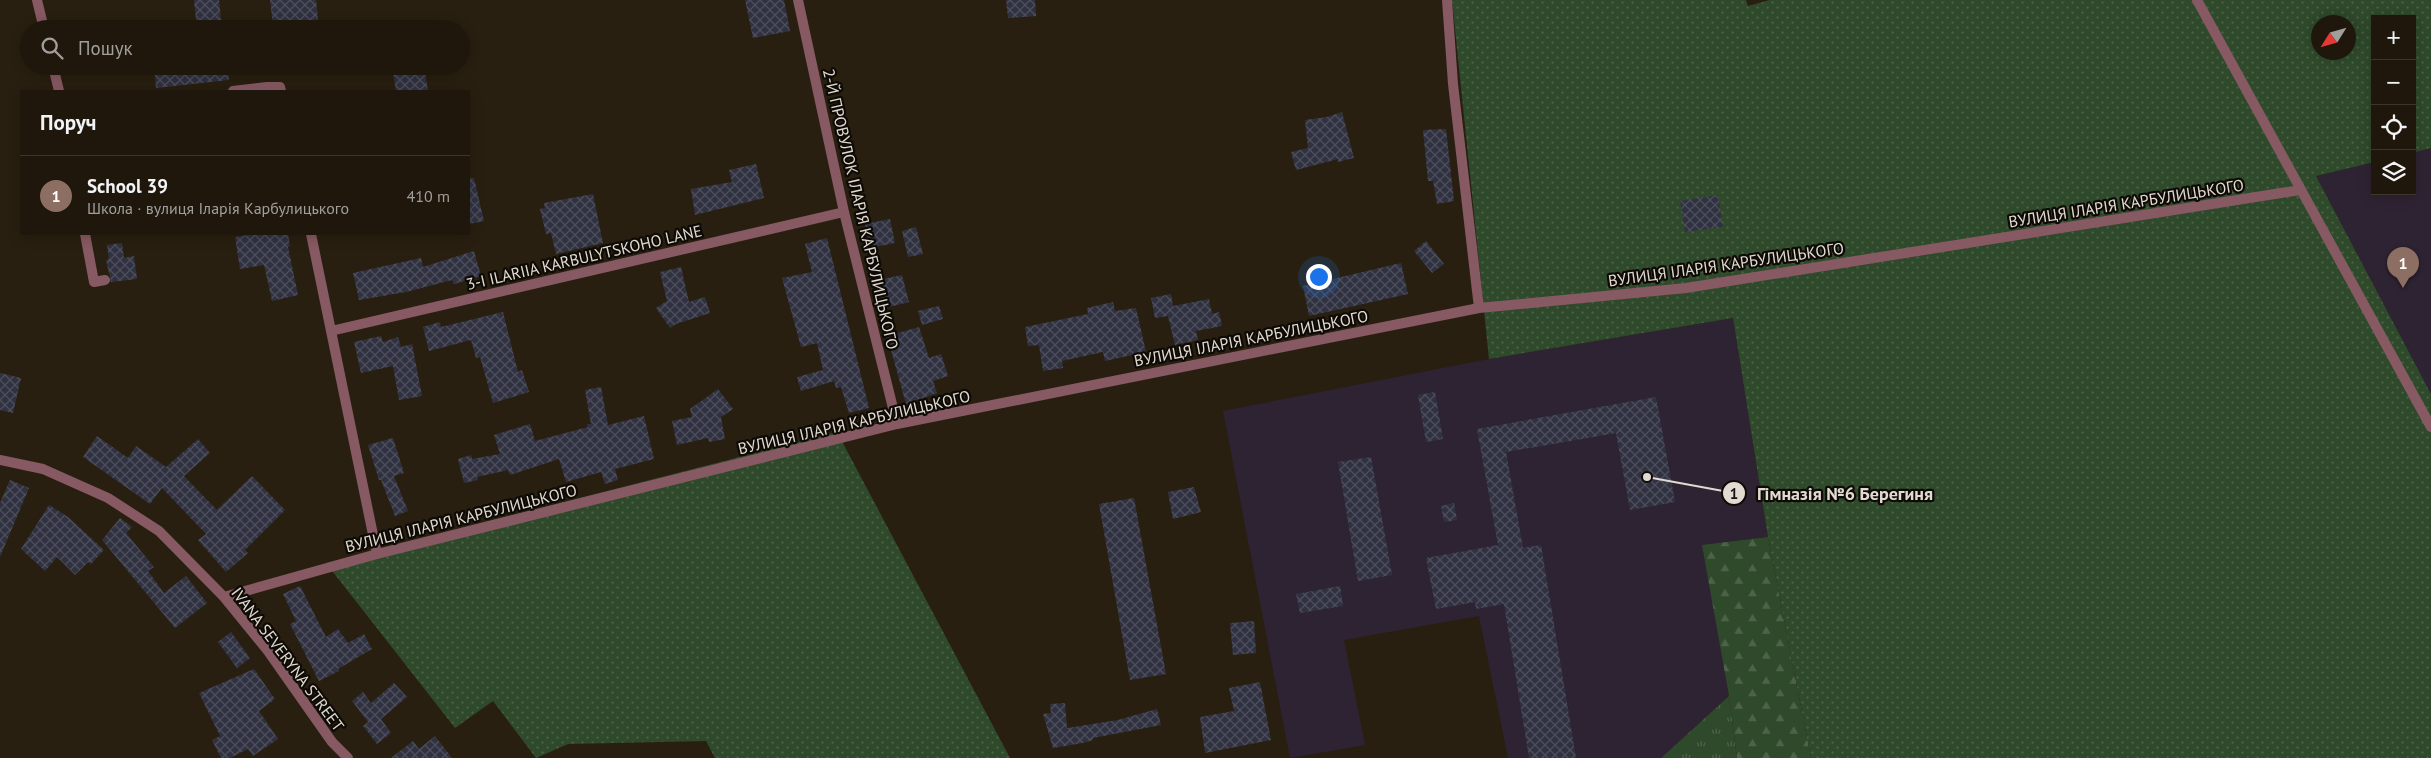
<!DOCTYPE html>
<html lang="uk">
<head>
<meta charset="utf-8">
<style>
  body { margin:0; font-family:"PT Sans",sans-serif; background:#2c241a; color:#f1f3f6 }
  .controls { position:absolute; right:15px; top:15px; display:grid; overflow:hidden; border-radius:0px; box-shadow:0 2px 12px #0003 }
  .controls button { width:45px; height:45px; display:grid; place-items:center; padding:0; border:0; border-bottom:1px solid #3c362d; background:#1f170c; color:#f1f3f6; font:25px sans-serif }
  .compass { position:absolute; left:2311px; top:15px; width:45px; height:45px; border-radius:50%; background:#1f170c; box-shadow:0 2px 12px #0003; rotate:233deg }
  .you { position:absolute; left:1318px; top:276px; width:18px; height:18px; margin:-12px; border:4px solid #fff; border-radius:50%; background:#1a73e8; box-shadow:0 0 0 8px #1a73e833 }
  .badge { display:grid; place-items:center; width:32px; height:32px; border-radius:50%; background:#1a73e8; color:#fff; font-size:16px; font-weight:700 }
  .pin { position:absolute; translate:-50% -41px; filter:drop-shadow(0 1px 2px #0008) }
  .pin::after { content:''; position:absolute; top:26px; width:18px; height:15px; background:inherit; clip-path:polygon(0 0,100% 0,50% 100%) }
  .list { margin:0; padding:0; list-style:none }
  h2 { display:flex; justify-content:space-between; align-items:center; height:65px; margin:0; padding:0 20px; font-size:21px }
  h2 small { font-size:16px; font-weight:400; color:#a19f9d }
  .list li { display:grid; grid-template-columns:32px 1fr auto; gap:15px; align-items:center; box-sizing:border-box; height:80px; padding:0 20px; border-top:1px solid #3c362d }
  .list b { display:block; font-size:19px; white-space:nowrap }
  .list p { margin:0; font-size:16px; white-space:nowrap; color:#a19f9d }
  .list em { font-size:16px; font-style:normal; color:#a19f9d }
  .icon { flex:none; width:28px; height:28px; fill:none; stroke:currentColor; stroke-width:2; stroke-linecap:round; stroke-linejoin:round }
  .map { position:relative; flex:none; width:2431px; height:758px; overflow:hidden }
  .search { position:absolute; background:#1f170c; box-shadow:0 2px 12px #0003; left:20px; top:20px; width:450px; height:55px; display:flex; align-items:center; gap:12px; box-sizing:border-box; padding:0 18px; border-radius:28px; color:#a19f9d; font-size:19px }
  .panel { position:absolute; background:#1f170c; box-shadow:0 2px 12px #0003; left:20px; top:90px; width:450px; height:145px; border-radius:0px }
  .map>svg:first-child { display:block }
  .education { fill:#2e2332 }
  .grass { fill:url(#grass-tufts) }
  .forest { fill:url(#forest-firs) }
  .garden { fill:url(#garden-dots); fill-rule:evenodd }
  .building { fill:url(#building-cross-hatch) }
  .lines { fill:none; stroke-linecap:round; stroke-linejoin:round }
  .street { stroke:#875962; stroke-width:10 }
  .labels { text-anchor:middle; stroke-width:4.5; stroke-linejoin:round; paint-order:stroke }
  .street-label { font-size:16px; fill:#e1dad1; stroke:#0e0a05 }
  .leader { fill:none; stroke:#e1dad1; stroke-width:2 }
  .callout-dot { fill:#e1dad1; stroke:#0e0a05; stroke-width:2 }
  .mark-label { font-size:15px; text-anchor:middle; font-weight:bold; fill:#111 }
  .callout-label { font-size:18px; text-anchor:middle; font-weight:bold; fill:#e1dad1; stroke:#0e0a05; stroke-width:4.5; stroke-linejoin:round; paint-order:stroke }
</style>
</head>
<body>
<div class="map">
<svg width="2431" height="758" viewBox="0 0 2431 758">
  <defs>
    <pattern id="grass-tufts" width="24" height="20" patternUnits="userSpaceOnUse" patternTransform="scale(1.25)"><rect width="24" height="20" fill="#2f492b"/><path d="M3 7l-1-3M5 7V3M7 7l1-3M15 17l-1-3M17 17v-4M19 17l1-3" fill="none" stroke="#4d6349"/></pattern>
    <pattern id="forest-firs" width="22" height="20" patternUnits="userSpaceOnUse" patternTransform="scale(1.25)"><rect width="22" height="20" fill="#2f492b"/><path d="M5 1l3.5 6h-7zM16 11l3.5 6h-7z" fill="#4d6349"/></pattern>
    <pattern id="garden-dots" width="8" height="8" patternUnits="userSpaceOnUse" patternTransform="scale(1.25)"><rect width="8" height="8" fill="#2f492b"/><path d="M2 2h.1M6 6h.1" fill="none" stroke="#4d6349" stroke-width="1.8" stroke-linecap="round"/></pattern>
    <pattern id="building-cross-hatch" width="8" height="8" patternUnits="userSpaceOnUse" patternTransform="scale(1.25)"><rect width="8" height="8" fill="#303242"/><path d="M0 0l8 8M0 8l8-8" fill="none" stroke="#4e4f5c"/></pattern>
  </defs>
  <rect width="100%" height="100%" fill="#291f10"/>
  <!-- education -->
  <path class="education" d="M2431 148V394L2316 176 2375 162V191H2412V153Z
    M1733 318 1768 537 1703 546 1729 696 1661 758H1508L1479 616 1344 640 1365 745 1290 758 1223 411 1489 359Z"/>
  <!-- grass -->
  <path class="grass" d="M1729 696 1737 758H1661Z"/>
  <!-- forest -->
  <path class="forest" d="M1768 537 1811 758H1737L1729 696 1702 545Z"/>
  <!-- garden -->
  <path class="garden" d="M1452 0H1746L1748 6 1770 0H2431V148L2412 153V19H2375V162L2316 176 2431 394V758H1811L1768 537 1733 318 1489 359ZM2318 22H2348V52H2318Z
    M837 432 1010 758H715L706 741 568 744 536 758 493 701 455 728 326 563Z"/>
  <!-- building -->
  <path class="building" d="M194 0H219L222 29H197Z
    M270 0H316L319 29H290L289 23 273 25Z
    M745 0H784L790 31 753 38Z
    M1006 0H1035L1036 16 1008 18Z
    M154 66H228L229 80 156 88Z
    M392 66H424L428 91H396Z
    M1342 112 1354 158 1338 162V159L1296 170 1291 152 1308 148 1305 120 1327 117Z
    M1446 129 1454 201 1437 204 1433 181H1428L1423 130Z
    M756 164 764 198 695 215 691 189 732 182 729 170Z
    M474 178 484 221 469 224V179Z
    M593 194 603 243 556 254 551 233 546 234 540 209 545 208 544 203Z
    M1718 195 1723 227 1685 232 1680 201Z
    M890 219 895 243 870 248 865 224Z
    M916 227 923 254 908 257 902 231Z
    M255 234H288L290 246 288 247 298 295 272 301 264 265 240 269 235 237Z
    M827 238 869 408 849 413 841 387 836 388 834 381 801 391 797 377 823 370 817 343 801 347 782 278 812 272 805 244Z
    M1426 241 1444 264 1432 273 1414 251Z
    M122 243 124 258 134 256 137 279 111 282 106 260 109 259 107 245Z
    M474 251 481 276 454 284 452 280 406 292 359 300 353 273 421 258 423 267Z
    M1401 263 1408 294 1309 316 1303 286Z
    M681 267 689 302 705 297 710 313 676 324 670 328 656 308 667 301 660 272Z
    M902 275 909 302 881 309 874 281Z
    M1171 294 1173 306 1209 299 1212 314 1219 312 1222 326 1196 331 1198 340 1175 345 1168 316 1155 318 1151 298Z
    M1113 302 1115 311 1136 308 1146 352 1105 361 1103 352 1062 361 1063 368 1043 371 1039 345 1028 346 1025 327 1088 314 1087 308Z
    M939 306 943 319 922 325 918 311Z
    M503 312 518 372 522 370 529 392 493 403 480 357 476 358 471 340 429 351 423 327 440 322 441 327Z
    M919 327 929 358 941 354 948 376 933 381 937 393 906 404 887 336Z
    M381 336 383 342 398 337 401 347 412 344 422 396 399 400 393 366 361 373 354 342Z
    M0 373 21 378 13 413 0 410Z
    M601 387 608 425 644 416 654 459 615 469 618 480 605 484 601 472 566 482 559 459 510 475 508 470 477 477 478 480 464 483 458 459 471 455 472 459 500 454 494 435 530 424 535 441 588 427 587 424H591L585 390Z
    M718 389 733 409 721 417 725 439 709 442 708 438 677 445 672 421 692 417 690 409Z
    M1435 392 1443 439 1426 442 1418 395Z
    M1656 397 1675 502 1630 510 1616 433 1506 452 1523 548 1541 545 1576 758H1529L1504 604 1476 609 1475 602 1436 609 1426 558 1498 545 1477 429Z
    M97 436 128 458 136 446 166 467 198 439 210 453 184 476 217 510 252 476 285 510 245 550 248 553 226 572 198 540 206 534 162 488 150 504 83 457Z
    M393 438 404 473 394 476 408 511 395 516 381 480H379L368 445Z
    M1371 457 1392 575 1358 581 1338 462Z
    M10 480 29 488 0 557V503Z
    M1194 487 1201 512 1173 519 1168 492Z
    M1134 498 1166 674 1130 680 1099 504Z
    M1454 503 1457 520 1444 522 1441 506Z
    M49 505 68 517 104 550 91 564 88 562 75 575 57 557 45 571 21 549Z
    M120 518 132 527 126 533 154 567 148 571 164 593 186 576 207 603 175 628 102 540Z
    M300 586 326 637 338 629 348 643 364 634 372 649 338 669 339 671 319 681 290 624 296 621 283 594Z
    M1340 586 1343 606 1300 613 1296 594Z
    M1254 621 1256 653 1233 655 1230 623Z
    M231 632 250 658 237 668 218 642Z
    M254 669 275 699 259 711 278 739 253 756 248 749 230 758H221L212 740 220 736 199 693Z
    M1260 682 1271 740 1205 753 1200 717 1234 711 1229 688Z
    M394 683 407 697 381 719 391 733 377 744 363 726 368 722 352 701 363 692 371 703Z
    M1065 703 1067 728 1118 720 1157 709 1161 725 1093 738V740L1083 743 1053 748 1043 714 1051 713 1050 704Z
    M435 736 452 758H391L413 741 419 749Z"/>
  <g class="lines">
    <!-- street -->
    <path class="street" d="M37 0 44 29
      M798 0 844 212 897 424
      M1447 0 1453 84 1479 308
      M2197 0 2431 427
      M53 66 59 91
      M233 91 267 87H280L281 91
      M85 234 94 282 105 280
      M311 234 377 554
      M331 331 844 212
      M0 460 43 469 108 498 159 531 224 597 268 651 332 742 348 758
      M224 597 377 554 897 424 1479 308 1686 288 2300 190"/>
  </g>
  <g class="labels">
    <!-- street labels -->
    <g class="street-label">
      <text transform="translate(2126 203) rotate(-9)" y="6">ВУЛИЦЯ ІЛАРІЯ КАРБУЛИЦЬКОГО</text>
      <text transform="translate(861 209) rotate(77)" y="6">2-Й ПРОВУЛОК ІЛАРІЯ КАРБУЛИЦЬКОГО</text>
      <text transform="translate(584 257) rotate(-13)" y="6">3-I ILARIIA KARBULYTSKOHO LANE</text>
      <text transform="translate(1726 264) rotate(-8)" y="6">ВУЛИЦЯ ІЛАРІЯ КАРБУЛИЦЬКОГО</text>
      <text transform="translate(1251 338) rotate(-11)" y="6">ВУЛИЦЯ ІЛАРІЯ КАРБУЛИЦЬКОГО</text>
      <text transform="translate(854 422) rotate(-13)" y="6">ВУЛИЦЯ ІЛАРІЯ КАРБУЛИЦЬКОГО</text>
      <text transform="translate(461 518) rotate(-14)" y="6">ВУЛИЦЯ ІЛАРІЯ КАРБУЛИЦЬКОГО</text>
      <text transform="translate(288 659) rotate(53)" y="6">IVANA SEVERYNA STREET</text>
    </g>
  </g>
  <!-- callouts -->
  <path class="leader" d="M1647 477L1734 493"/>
  <g class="callout-dot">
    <circle cx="1647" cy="477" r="5"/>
    <circle cx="1734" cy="493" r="12"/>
  </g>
  <g class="mark-label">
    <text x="1734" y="499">1</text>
  </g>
  <g class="callout-label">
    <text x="1845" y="500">Гімназія №6 Берегиня</text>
  </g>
</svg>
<div class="controls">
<button>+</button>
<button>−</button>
<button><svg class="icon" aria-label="locate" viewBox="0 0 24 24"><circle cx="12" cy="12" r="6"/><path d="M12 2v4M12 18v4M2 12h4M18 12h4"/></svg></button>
<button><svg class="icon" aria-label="layers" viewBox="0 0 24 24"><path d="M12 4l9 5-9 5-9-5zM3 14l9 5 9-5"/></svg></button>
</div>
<svg class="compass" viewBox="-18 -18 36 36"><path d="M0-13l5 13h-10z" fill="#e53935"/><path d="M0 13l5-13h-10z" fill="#a19f9d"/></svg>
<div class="you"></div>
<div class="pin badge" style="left:2403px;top:288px;background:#8d6e63">1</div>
<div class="search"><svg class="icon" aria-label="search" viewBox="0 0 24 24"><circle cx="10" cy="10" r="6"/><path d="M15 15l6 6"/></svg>Пошук</div>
<section class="panel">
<h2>Поруч<small></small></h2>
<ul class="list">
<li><span class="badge" style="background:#8d6e63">1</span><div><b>School 39</b><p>Школа · вулиця Іларія Карбулицького</p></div><em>410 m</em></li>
</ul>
</section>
</div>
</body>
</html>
